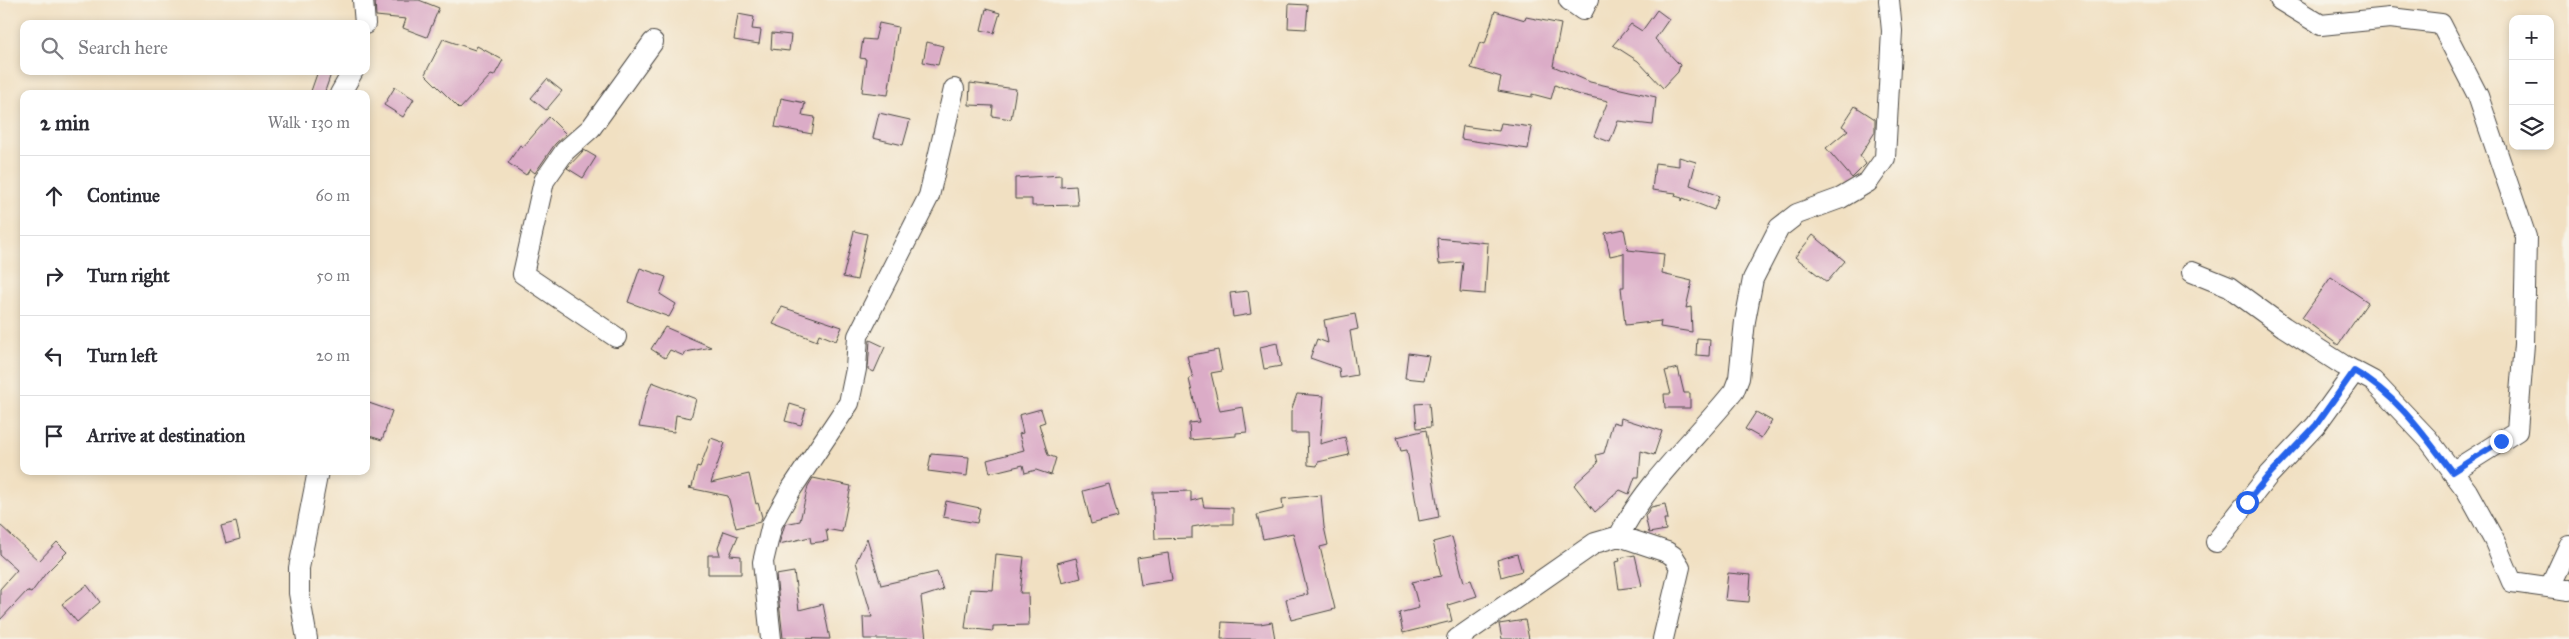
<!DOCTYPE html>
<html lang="en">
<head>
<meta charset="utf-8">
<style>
  body { margin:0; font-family:"IM FELL Great Primer",serif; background:#f2f2f3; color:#2b2b33 }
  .controls { position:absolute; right:15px; top:15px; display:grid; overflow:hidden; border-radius:10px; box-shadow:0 2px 8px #0003 }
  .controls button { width:45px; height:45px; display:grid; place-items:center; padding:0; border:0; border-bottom:1px solid #e1e1e2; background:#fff; color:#2b2b33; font:25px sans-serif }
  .stop { position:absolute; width:15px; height:15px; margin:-11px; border:4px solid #2563eb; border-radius:50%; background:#fff }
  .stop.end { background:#2563eb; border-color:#fff; box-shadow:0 1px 5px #0008 }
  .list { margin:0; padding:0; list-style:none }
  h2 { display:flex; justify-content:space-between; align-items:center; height:65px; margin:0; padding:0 20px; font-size:21px }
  h2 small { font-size:16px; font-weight:400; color:#7c7c81 }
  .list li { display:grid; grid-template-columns:32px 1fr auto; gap:15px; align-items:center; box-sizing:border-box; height:80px; padding:0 20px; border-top:1px solid #e1e1e2 }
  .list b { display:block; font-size:19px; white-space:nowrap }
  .list em { font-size:16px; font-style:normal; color:#7c7c81 }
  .icon { flex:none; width:28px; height:28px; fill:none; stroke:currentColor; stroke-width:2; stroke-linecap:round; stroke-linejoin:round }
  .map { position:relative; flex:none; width:2569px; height:639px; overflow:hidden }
  .search { position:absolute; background:#fff; box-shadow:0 2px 8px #0003; left:20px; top:20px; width:350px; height:55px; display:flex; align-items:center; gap:12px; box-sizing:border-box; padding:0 18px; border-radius:10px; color:#7c7c81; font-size:19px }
  .panel { position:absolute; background:#fff; box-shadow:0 2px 8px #0003; left:20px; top:90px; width:350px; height:385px; border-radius:10px }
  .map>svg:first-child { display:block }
  .building { fill:#dbacc7 }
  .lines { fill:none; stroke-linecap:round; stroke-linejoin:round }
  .street-casing { stroke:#494642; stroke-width:22 }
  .street { stroke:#fff; stroke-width:20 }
  .route { stroke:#2563eb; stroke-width:6 }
</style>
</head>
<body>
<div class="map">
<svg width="2569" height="639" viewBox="0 0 2569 639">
  <rect width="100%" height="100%" fill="#f7f3e8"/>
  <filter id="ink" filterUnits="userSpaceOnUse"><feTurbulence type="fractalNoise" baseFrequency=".02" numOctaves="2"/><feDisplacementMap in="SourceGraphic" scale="10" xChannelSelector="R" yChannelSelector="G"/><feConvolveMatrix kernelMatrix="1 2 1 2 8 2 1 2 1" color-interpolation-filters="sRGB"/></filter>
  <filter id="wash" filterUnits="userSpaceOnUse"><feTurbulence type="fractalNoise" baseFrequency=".0096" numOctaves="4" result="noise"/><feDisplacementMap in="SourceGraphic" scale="20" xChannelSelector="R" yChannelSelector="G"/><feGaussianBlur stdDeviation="1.12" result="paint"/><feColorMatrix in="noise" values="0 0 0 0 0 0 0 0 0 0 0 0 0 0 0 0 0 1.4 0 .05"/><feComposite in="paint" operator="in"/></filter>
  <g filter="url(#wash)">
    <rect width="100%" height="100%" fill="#f1e0c2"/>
    <g id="blocks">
      <!-- building -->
      <path class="building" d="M375 0H419L439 8 427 37 403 28 406 19 376 16Z
        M1289 4 1308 5 1306 29 1288 28Z
        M986 9 1000 13 994 33 981 30Z
        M1657 10 1669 19 1655 39 1680 65 1678 72 1663 88 1638 61 1613 45 1631 24 1642 31Z
        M1495 11 1525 20 1526 17 1561 24 1553 66 1590 82 1656 97 1653 125 1618 121 1610 142 1594 136 1608 101 1573 93 1555 85 1551 99 1532 94V97L1498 91 1501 77 1471 68 1480 42 1485 44Z
        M738 14 754 17 752 29 761 30 759 44 734 40Z
        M879 23 898 27 888 95 862 92 866 59 860 58 863 39 875 40Z
        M772 33 791 35 789 51 771 49Z
        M443 39 475 50 477 46 503 60 494 76 491 75 460 109 425 74Z
        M927 42 943 46 938 65 923 62Z
        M318 71H332L324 94H310Z
        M547 79 562 91 546 110 531 98Z
        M970 83 1016 89 1011 119 992 116 993 106 969 105Z
        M395 87 414 99 403 117 384 105Z
        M781 98 805 103 802 115 815 117 812 134 775 127Z
        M1855 106 1875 119V132L1860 156 1866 164 1852 178 1826 148 1848 130 1842 126Z
        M879 113 910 120 903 145 873 138Z
        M549 117 566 134 555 144 535 173 530 169 526 175 508 163 520 145 523 147Z
        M1501 123 1532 127 1528 149 1461 139 1463 126 1499 131Z
        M584 150 596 157 583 178 567 168Z
        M1679 157 1696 162 1690 185 1719 196 1714 210 1683 198 1682 201V198L1675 196 1676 193 1652 190 1655 163 1679 166Z
        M1061 175V187L1076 186 1078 205 1032 206V199H1015V178Z
        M1624 229 1628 250 1664 254 1662 274 1692 281 1686 308 1691 307 1692 332 1660 327 1661 321 1625 325 1621 287H1624V253L1610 256 1605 233Z
        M854 231 867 234 857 280 843 277Z
        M1813 235 1845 261 1827 282 1795 257Z
        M1437 238 1488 243 1485 294 1460 292 1463 262 1439 264Z
        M640 268 666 277 660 294 676 304 669 317 628 302Z
        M2331 277 2368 302 2338 345 2302 318Z
        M1248 291 1251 314 1233 317 1230 293Z
        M782 307 842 327 836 341 819 334 817 341 773 324Z
        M1355 314 1358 329 1350 331 1357 375 1340 378 1339 368 1310 358 1317 339 1328 343 1324 320Z
        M665 327 711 347 686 352 684 356 670 350 665 358 651 349Z
        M1697 338 1710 339 1709 356 1696 355Z
        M870 340 885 347 874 372 868 369Z
        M1277 343 1281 366 1264 369 1260 347Z
        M1218 350 1222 371 1211 373 1220 411 1243 407 1247 432 1236 433V436L1190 440 1189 423 1199 422 1189 379 1193 378 1187 356Z
        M1408 353 1429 356 1424 380 1405 378Z
        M1678 368 1684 393H1690V408H1665L1664 394H1671L1665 371Z
        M652 382 696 399 691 418 676 415 674 432 639 427 645 400Z
        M1297 394 1324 396 1320 444 1345 437 1349 455 1318 462 1317 466 1308 465 1307 433H1291V411Z
        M366 402 392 411 382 440 366 435Z
        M1429 403 1431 427 1417 428 1415 404Z
        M790 404 806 409 801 425 785 421Z
        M1041 409 1045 422 1039 424 1048 455 1056 458 1051 475 1036 470 1025 473 1023 465 990 473 987 460 1024 450 1019 434 1023 433 1019 415Z
        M1756 412 1772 421 1761 438 1745 429Z
        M1621 418 1662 431 1654 455 1641 451 1639 477H1635L1629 494 1620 490 1595 512 1574 485 1598 463 1596 455 1604 453 1613 422 1620 424Z
        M1426 430 1439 517 1419 521 1407 450 1401 451 1397 437Z
        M711 438 725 443 711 483 749 474 756 504 758 503 762 517 760 522 736 528 728 496 689 488 692 487 697 466 700 467Z
        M931 454 969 457 967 476 928 471Z
        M813 478 851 486 842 532 826 529 828 541 811 543 810 537 779 544 785 524 800 521 808 486Z
        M1109 484 1118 517 1091 524 1083 491Z
        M1191 491V501L1202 498 1204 507 1233 508V524H1210L1192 527V538L1155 539 1153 492Z
        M1321 495 1324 527 1328 545 1320 547 1335 609 1291 620 1286 599 1308 594 1293 533 1263 539 1257 515 1283 509 1282 499Z
        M946 501 980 508 977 523 943 517Z
        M1665 504 1668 519H1664L1666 530 1649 533 1645 516 1651 507Z
        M236 522 240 539 226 543 221 526Z
        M0 525 39 561 57 542 67 552 46 573 31 593 27 591 0 620V589L17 570 0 555Z
        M724 531 738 536 730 555 741 556V574H708V555H720L718 547Z
        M1452 537 1464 582 1471 580 1477 596 1448 605 1452 621 1403 633 1399 613 1419 608 1412 582 1441 576 1433 542Z
        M867 538 881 585 937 572 943 590 921 597 926 639H864L863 617H872L856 562Z
        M1168 553 1172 580 1141 585 1137 558Z
        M996 554 1024 557 1020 593H1028L1029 625 993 626V631L965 628 970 589 993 590Z
        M1517 554 1522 571 1501 577 1497 560Z
        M1635 555 1642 586 1619 589 1615 562 1620 561 1619 558Z
        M1076 558 1081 578 1062 583 1057 563Z
        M794 572 799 610 823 604 830 639 783 638 776 575Z
        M1728 573 1751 575 1749 602 1725 600Z
        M87 585 100 602 77 622 62 604Z
        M1525 620 1529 639H1502L1499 624Z
        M1222 622 1260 624 1272 622 1275 639H1221Z"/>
    </g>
  </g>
  <g filter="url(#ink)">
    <use href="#blocks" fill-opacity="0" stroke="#494642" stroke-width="1"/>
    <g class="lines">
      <!-- street casing -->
      <g class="street-casing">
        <path id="street" d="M363 0 365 24
          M1569 0 1583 10 1588 0
          M2280 0 2321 25 2390 18 2441 24 2478 96 2526 237 2524 344 2517 431 2452 472
          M340 94 353 71
          M2192 272 2229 287 2284 327 2343 365 2373 381 2428 439 2467 491 2494 540 2512 582 2569 590
          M616 337 523 274 544 181 565 151 591 128 653 42
          M1619 536C1647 481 1696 439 1734 391L1739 378 1745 321 1753 279 1779 228 1797 214 1841 198 1868 182 1885 158 1892 31 1889 0
          M2216 542 2268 476 2316 425 2355 371
          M2550 587 2569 546
          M307 639 299 593V568L318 471
          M771 639 763 562 772 524 792 488 849 403 856 369 858 336 929 196 954 89
          M1457 639 1595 543 1619 536 1667 552 1673 556 1680 567 1663 639"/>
      </g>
      <!-- street -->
      <use href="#street" class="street"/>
    </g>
  </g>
  <g class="lines" filter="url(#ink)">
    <!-- route -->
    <path class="route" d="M2247 502 2268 476 2316 425 2354 371C2395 393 2425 436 2452 472L2501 441"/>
  </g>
</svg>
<div class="controls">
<button>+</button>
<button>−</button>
<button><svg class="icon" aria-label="layers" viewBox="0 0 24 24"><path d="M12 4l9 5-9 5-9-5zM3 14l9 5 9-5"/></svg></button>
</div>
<div class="stop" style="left:2247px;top:502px"></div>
<div class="stop end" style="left:2501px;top:441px"></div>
<div class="search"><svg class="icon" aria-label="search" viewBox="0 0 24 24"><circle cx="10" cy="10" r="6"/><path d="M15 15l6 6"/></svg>Search here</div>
<section class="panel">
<h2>2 min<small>Walk · 130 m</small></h2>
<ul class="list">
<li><svg class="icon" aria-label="ahead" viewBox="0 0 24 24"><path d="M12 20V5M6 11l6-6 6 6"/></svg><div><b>Continue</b></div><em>60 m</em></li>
<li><svg class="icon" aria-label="right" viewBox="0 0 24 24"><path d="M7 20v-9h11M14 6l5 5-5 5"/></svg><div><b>Turn right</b></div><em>50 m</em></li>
<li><svg class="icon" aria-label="left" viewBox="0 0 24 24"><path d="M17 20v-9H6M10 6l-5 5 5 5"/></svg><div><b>Turn left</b></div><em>20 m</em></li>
<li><svg class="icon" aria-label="arrive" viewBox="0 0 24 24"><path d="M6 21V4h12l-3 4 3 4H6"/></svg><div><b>Arrive at destination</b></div></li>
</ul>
</section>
</div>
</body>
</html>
